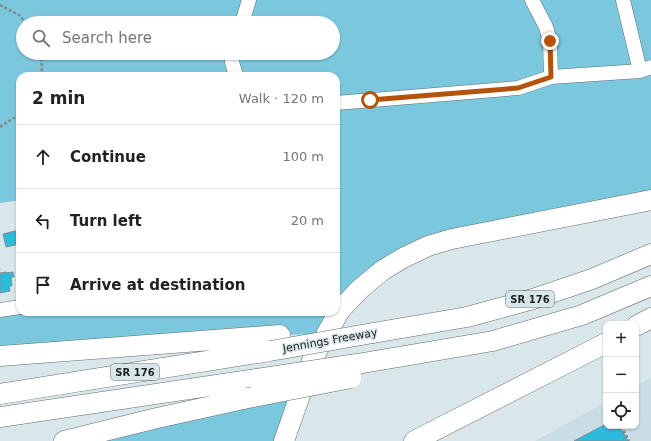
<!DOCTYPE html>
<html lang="en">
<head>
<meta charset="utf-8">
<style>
  body { margin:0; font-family:"DejaVu Sans",sans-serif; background:#f6f6f6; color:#202124 }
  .controls { position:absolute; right:12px; bottom:12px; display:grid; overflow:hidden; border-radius:8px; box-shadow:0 1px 3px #0004 }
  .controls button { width:36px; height:36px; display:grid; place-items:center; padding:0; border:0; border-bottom:1px solid #e0e0e0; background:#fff; color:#202124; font:20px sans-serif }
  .stop { position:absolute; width:12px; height:12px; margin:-9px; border:3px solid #b45309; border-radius:50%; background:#fff }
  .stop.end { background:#b45309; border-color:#fff; box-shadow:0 1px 4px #0008 }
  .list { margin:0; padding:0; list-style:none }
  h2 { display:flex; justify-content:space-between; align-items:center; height:52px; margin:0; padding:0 16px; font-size:17px }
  h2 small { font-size:13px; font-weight:400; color:#757577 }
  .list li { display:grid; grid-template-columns:26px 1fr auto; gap:12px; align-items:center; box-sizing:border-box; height:64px; padding:0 16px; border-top:1px solid #e0e0e0 }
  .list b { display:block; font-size:15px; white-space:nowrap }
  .list em { font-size:13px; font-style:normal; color:#757577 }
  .icon { flex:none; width:22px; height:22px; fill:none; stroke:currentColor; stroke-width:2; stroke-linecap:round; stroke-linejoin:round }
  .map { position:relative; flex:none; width:651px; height:441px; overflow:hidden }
  .search { position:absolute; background:#fff; box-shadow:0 1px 3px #0004; left:16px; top:16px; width:324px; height:44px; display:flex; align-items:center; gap:10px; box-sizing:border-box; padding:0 14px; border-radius:22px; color:#757577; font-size:15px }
  .panel { position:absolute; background:#fff; box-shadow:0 1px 3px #0004; left:16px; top:72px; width:324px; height:244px; border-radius:12px }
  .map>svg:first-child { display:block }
  .built { fill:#c8dde4 }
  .green { fill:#7bc8de; fill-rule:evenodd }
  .building { fill:#2dbbdc; stroke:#818d90 }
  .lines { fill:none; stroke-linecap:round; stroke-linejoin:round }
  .minor-casing { stroke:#616c6f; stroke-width:15 }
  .highway-casing { stroke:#616c6f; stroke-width:21 }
  .path { stroke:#818a8c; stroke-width:2.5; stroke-dasharray:3 2; stroke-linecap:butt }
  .minor { stroke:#fff; stroke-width:14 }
  .highway { stroke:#fff; stroke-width:20 }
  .highway-bridge-casing { stroke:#616c6f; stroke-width:21; stroke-linecap:butt }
  .highway-bridge { stroke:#fff; stroke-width:20 }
  .route { stroke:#b45309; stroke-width:5 }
  .labels { text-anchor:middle; stroke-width:3; stroke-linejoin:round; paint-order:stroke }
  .shield { fill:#dae7ea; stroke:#545c5d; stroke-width:1 }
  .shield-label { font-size:10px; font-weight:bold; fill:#1b2021 }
  .street-label { font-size:11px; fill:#1b2021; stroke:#dae7ea }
</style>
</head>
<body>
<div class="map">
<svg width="651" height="441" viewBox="0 0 651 441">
  <rect width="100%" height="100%" fill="#dae7ea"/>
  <!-- built -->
  <path class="built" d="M651 378V441H535L606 402V426H636V386Z"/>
  <!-- green -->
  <path class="green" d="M0 0H651V200L428 246 319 334 280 335 0 356V310L20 312H336V76H20V200L0 203ZM23 23H333V53H23Z
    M302 388 284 441H77Z"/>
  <!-- building -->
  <path class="building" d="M19 230 20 244 6 247 3 234Z
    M6 272V273L13 272 14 277H11L12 286H9L10 291 0 293V273Z
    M606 424V426H619L628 441H574Z"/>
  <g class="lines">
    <!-- minor casing -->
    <g class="minor-casing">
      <path id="minor" d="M623 0 640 71
        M242 23 249 0
        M232 53V62L236 76
        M551 77 640 71 651 67
        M336 103 518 88 551 77 550 41 546 27 532 0
        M0 310 20 307"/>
    </g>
    <!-- highway casing -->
    <g class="highway-casing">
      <path id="highway" d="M636 326 651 318
        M373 333 467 317 533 299 592 279 651 254
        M0 356 280 335
        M357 364 493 341 582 315 651 286
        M0 394 270 351
        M0 417 257 379
        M64 441 157 418 248 398
        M284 441 313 358 340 310 360 289 383 270 403 258 428 246 452 239 651 200
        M414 441 606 343"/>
    </g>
    <!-- path -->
    <path class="path" d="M0 5 19 15 26 23
      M41 76 42 67 41 53
      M0 127 20 114
      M625 431 624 432 629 441"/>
    <!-- minor -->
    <use href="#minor" class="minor"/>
    <!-- highway -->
    <use href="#highway" class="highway"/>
    <!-- highway-bridge casing -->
    <g class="highway-bridge-casing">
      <path id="highway-bridge" d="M270 351 373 333
        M257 379 357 364
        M248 398 351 378"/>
    </g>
    <!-- highway-bridge -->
    <use href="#highway-bridge" class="highway-bridge"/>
  </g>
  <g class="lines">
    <!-- route -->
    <path class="route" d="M370 100 518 88 551 77 550 41"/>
  </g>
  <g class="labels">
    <!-- shield labels -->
    <g class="shield">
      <rect x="506" y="291" width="48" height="16" rx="3"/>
      <rect x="111" y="364" width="48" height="16" rx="3"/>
    </g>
    <g class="shield-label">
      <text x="530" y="303">SR 176</text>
      <text x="135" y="376">SR 176</text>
    </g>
    <!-- street labels -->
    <g class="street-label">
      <text transform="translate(330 340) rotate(-10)" y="4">Jennings Freeway</text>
    </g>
  </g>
</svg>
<div class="controls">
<button>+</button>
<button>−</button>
<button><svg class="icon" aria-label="locate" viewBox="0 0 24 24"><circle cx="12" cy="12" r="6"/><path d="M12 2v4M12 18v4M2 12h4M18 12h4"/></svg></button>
</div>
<div class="stop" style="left:370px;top:100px"></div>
<div class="stop end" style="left:550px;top:41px"></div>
<div class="search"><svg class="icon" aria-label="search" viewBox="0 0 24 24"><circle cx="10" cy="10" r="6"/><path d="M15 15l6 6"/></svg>Search here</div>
<section class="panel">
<h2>2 min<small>Walk · 120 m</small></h2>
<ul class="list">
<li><svg class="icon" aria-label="ahead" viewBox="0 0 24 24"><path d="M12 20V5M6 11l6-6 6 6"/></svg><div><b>Continue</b></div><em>100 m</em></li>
<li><svg class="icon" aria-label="left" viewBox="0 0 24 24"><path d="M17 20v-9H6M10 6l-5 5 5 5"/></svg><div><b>Turn left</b></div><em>20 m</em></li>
<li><svg class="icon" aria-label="arrive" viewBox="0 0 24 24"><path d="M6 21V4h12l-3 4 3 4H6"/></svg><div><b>Arrive at destination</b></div></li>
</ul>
</section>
</div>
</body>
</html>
